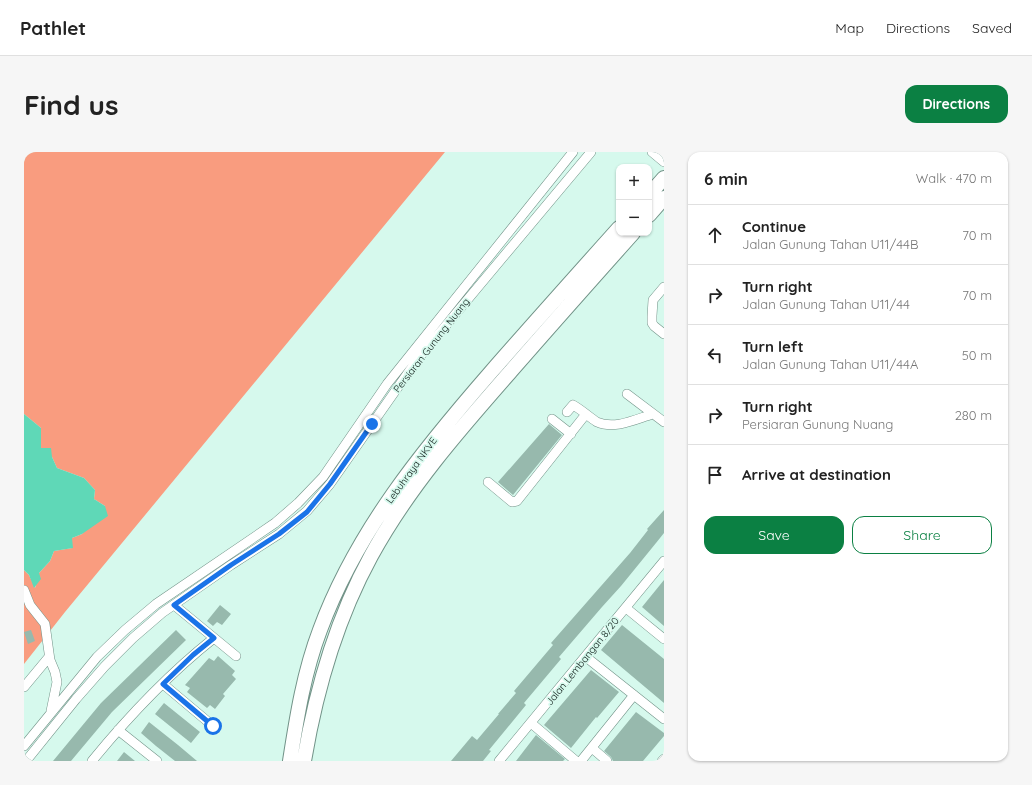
<!DOCTYPE html>
<html lang="en">
<head>
<meta charset="utf-8">
<style>
  body { margin:0; font-family:Quicksand,sans-serif; background:#f6f6f6; color:#222 }
  .controls { position:absolute; right:12px; top:12px; display:grid; overflow:hidden; border-radius:8px; box-shadow:0 1px 3px #0004 }
  .controls button { width:36px; height:36px; display:grid; place-items:center; padding:0; border:0; border-bottom:1px solid #e0e0e0; background:#fff; color:#222; font:20px sans-serif }
  .stop { position:absolute; width:12px; height:12px; margin:-9px; border:3px solid #1a73e8; border-radius:50%; background:#fff }
  .stop.end { background:#1a73e8; border-color:#fff; box-shadow:0 1px 4px #0008 }
  .list { margin:0; padding:0; list-style:none }
  h2 { display:flex; justify-content:space-between; align-items:center; height:52px; margin:0; padding:0 16px; font-size:17px }
  h2 small { font-size:13px; font-weight:400; color:#767676 }
  .list li { display:grid; grid-template-columns:26px 1fr auto; gap:12px; align-items:center; box-sizing:border-box; height:60px; padding:0 16px; border-top:1px solid #e0e0e0 }
  .list b { display:block; font-size:15px; white-space:nowrap }
  .list p { margin:0; font-size:13px; white-space:nowrap; color:#767676 }
  .list em { font-size:13px; font-style:normal; color:#767676 }
  .actions { display:flex; gap:8px; padding:12px 16px }
  .actions a { flex:1; padding:9px 0; border:1px solid #0b8043; border-radius:12px; text-align:center; font-size:14px; color:#0b8043 }
  .actions .main { background:#0b8043; color:#fff }
  .icon { flex:none; width:22px; height:22px; fill:none; stroke:currentColor; stroke-width:2; stroke-linecap:round; stroke-linejoin:round }
  .map { position:relative; flex:none; width:640px; height:609px; overflow:hidden; border-radius:12px }
  header { display:flex; align-items:center; gap:24px; box-sizing:border-box; height:56px; padding:0 20px; background:#fff; border-bottom:1px solid #e0e0e0 }
  header strong { font-size:19px }
  nav { display:flex; gap:22px; margin-inline-start:auto; font-size:14px }
  .intro { display:flex; align-items:center; justify-content:space-between; box-sizing:border-box; height:96px; padding:0 24px }
  h1 { margin:0; font-size:28px }
  .button { padding:10px 18px; border-radius:12px; background:#0b8043; color:#fff; font-size:14px; font-weight:700 }
  main { display:flex; gap:24px; padding:0 24px }
  aside { flex:1; background:#fff; border-radius:12px; box-shadow:0 1px 3px #0004 }
  .map>svg:first-child { display:block }
  .forest { fill:#f99c7f }
  .water { fill:#5fd8b7 }
  .building { fill:#97b9ad }
  .lines { fill:none; stroke-linecap:round; stroke-linejoin:round }
  .minor-casing { stroke:#729388; stroke-width:10 }
  .highway-casing { stroke:#729388; stroke-width:16 }
  .minor { stroke:#fff; stroke-width:9 }
  .highway { stroke:#fff; stroke-width:14 }
  .route { stroke:#1a73e8; stroke-width:5 }
  .labels { text-anchor:middle; stroke-width:3.5; stroke-linejoin:round; paint-order:stroke }
  .street-label { font-size:10px; fill:#0e1b17; stroke:#d6f9ed }
</style>
</head>
<body>
<header>
<strong>Pathlet</strong>
<nav><a>Map</a><a>Directions</a><a>Saved</a></nav>
</header>
<div class="intro"><h1>Find us</h1><a class="button">Directions</a></div>
<main>
<div class="map">
<svg width="640" height="609" viewBox="0 0 640 609">
  <rect width="100%" height="100%" fill="#d6f9ed"/>
  <!-- forest -->
  <path class="forest" d="M0 0H421L41 460 0 512V418L5 423 11 436 15 421 26 409 30 399 48 396V386L58 382 81 354 70 347 71 338 60 326 33 316 28 305 17 296V276L0 262Z"/>
  <!-- water -->
  <path class="water" d="M0 262 17 276V296H27L28 305 33 316 60 326 71 338 70 347 81 354 84 364 58 382 48 386 49 396 30 399 26 409 15 421 17 427 10 436 5 423 0 418Z"/>
  <!-- building -->
  <path class="building" d="M525 272 538 283 489 343 474 330Z
    M640 358V381L632 391 597 434 578 455 535 505 537 507 500 551 502 553 465 598 467 599 459 609H427L448 584 453 588 475 562H474L492 541 490 539 529 493 527 491 606 401 624 378 623 377Z
    M640 428V474L618 455Z
    M196 453 207 462 198 473 193 470 189 474 183 469Z
    M598 473 640 507V551L577 498Z
    M7 478 11 489 4 492 0 480Z
    M152 478 162 488 88 560 47 609H29L77 551Z
    M194 504 211 519 208 523 212 527 199 542 201 544 191 557 186 553 183 556 163 540 166 536 161 533 185 506 190 509Z
    M567 518 595 540 573 566 572 565 547 596 520 573Z
    M140 551 176 580 167 591 131 562Z
    M612 560 640 581V584L619 609H589L587 605 580 599Z
    M125 570 154 593 173 609H151L132 594 117 581Z
    M512 583 541 607 539 609H492Z
    M100 600 111 609H93Z"/>
  <g class="lines">
    <!-- minor casing -->
    <g class="minor-casing">
      <path id="minor" d="M628 0 640 10
        M640 135 629 148 628 164V171L630 174 640 182
        M603 242 640 270
        M543 260 549 253C558 258 565 265 573 270 591 278 612 267 629 262
        M528 267 547 282
        M464 330 488 350 493 349 562 262
        M0 438 6 453 21 472 26 508 31 520 33 530 27 559
        M150 453 212 504
        M602 456 640 487
        M562 505 640 567
        M139 532 189 574
        M0 535 25 505
        M507 571 552 609
        M94 578 133 609
        M0 594 73 505 101 478 132 452 251 371 274 351 299 325 363 232 549 0
        M568 596 583 609
        M2 609 52 547 81 514 109 486 138 461 207 413 255 382 283 359 306 332 393 208 567 0
        M68 609C104 565 146 521 190 486
        M475 609 640 409
        M557 609 610 543
        M638 609 640 607"/>
    </g>
    <!-- highway casing -->
    <g class="highway-casing">
      <path id="highway" d="M625 43 640 26
        M625 63 640 46
        M266 609C273 564 280 520 296 478 332 380 399 298 467 220 509 172 552 124 595 76
        M280 609C292 538 312 468 347 404 384 336 436 277 487 219 527 173 568 127 609 81"/>
    </g>
    <!-- minor -->
    <use href="#minor" class="minor"/>
    <!-- highway -->
    <use href="#highway" class="highway"/>
  </g>
  <g class="lines">
    <!-- route -->
    <path class="route" d="M189 574 139 532 169 503 190 486 150 453 207 413 255 382 283 360 306 332 348 272"/>
  </g>
  <g class="labels">
    <!-- street labels -->
    <g class="street-label">
      <text transform="translate(407 193) rotate(-52)" y="4">Persiaran Gunung Nuang</text>
      <text transform="translate(387 318) rotate(-54)" y="4">Lebuhraya NKVE</text>
      <text transform="translate(558 509) rotate(-51)" y="4">Jalan Lembangan 8/20</text>
    </g>
  </g>
</svg>
<div class="controls">
<button>+</button>
<button>−</button>
</div>
<div class="stop" style="left:189px;top:574px"></div>
<div class="stop end" style="left:348px;top:272px"></div>
</div>
<aside>
<h2>6 min<small>Walk · 470 m</small></h2>
<ul class="list">
<li><svg class="icon" aria-label="ahead" viewBox="0 0 24 24"><path d="M12 20V5M6 11l6-6 6 6"/></svg><div><b>Continue</b><p>Jalan Gunung Tahan U11/44B</p></div><em>70 m</em></li>
<li><svg class="icon" aria-label="right" viewBox="0 0 24 24"><path d="M7 20v-9h11M14 6l5 5-5 5"/></svg><div><b>Turn right</b><p>Jalan Gunung Tahan U11/44</p></div><em>70 m</em></li>
<li><svg class="icon" aria-label="left" viewBox="0 0 24 24"><path d="M17 20v-9H6M10 6l-5 5 5 5"/></svg><div><b>Turn left</b><p>Jalan Gunung Tahan U11/44A</p></div><em>50 m</em></li>
<li><svg class="icon" aria-label="right" viewBox="0 0 24 24"><path d="M7 20v-9h11M14 6l5 5-5 5"/></svg><div><b>Turn right</b><p>Persiaran Gunung Nuang</p></div><em>280 m</em></li>
<li><svg class="icon" aria-label="arrive" viewBox="0 0 24 24"><path d="M6 21V4h12l-3 4 3 4H6"/></svg><div><b>Arrive at destination</b></div></li>
</ul>
<div class="actions"><a class="main">Save</a><a>Share</a></div>
</aside>
</main>
</body>
</html>
